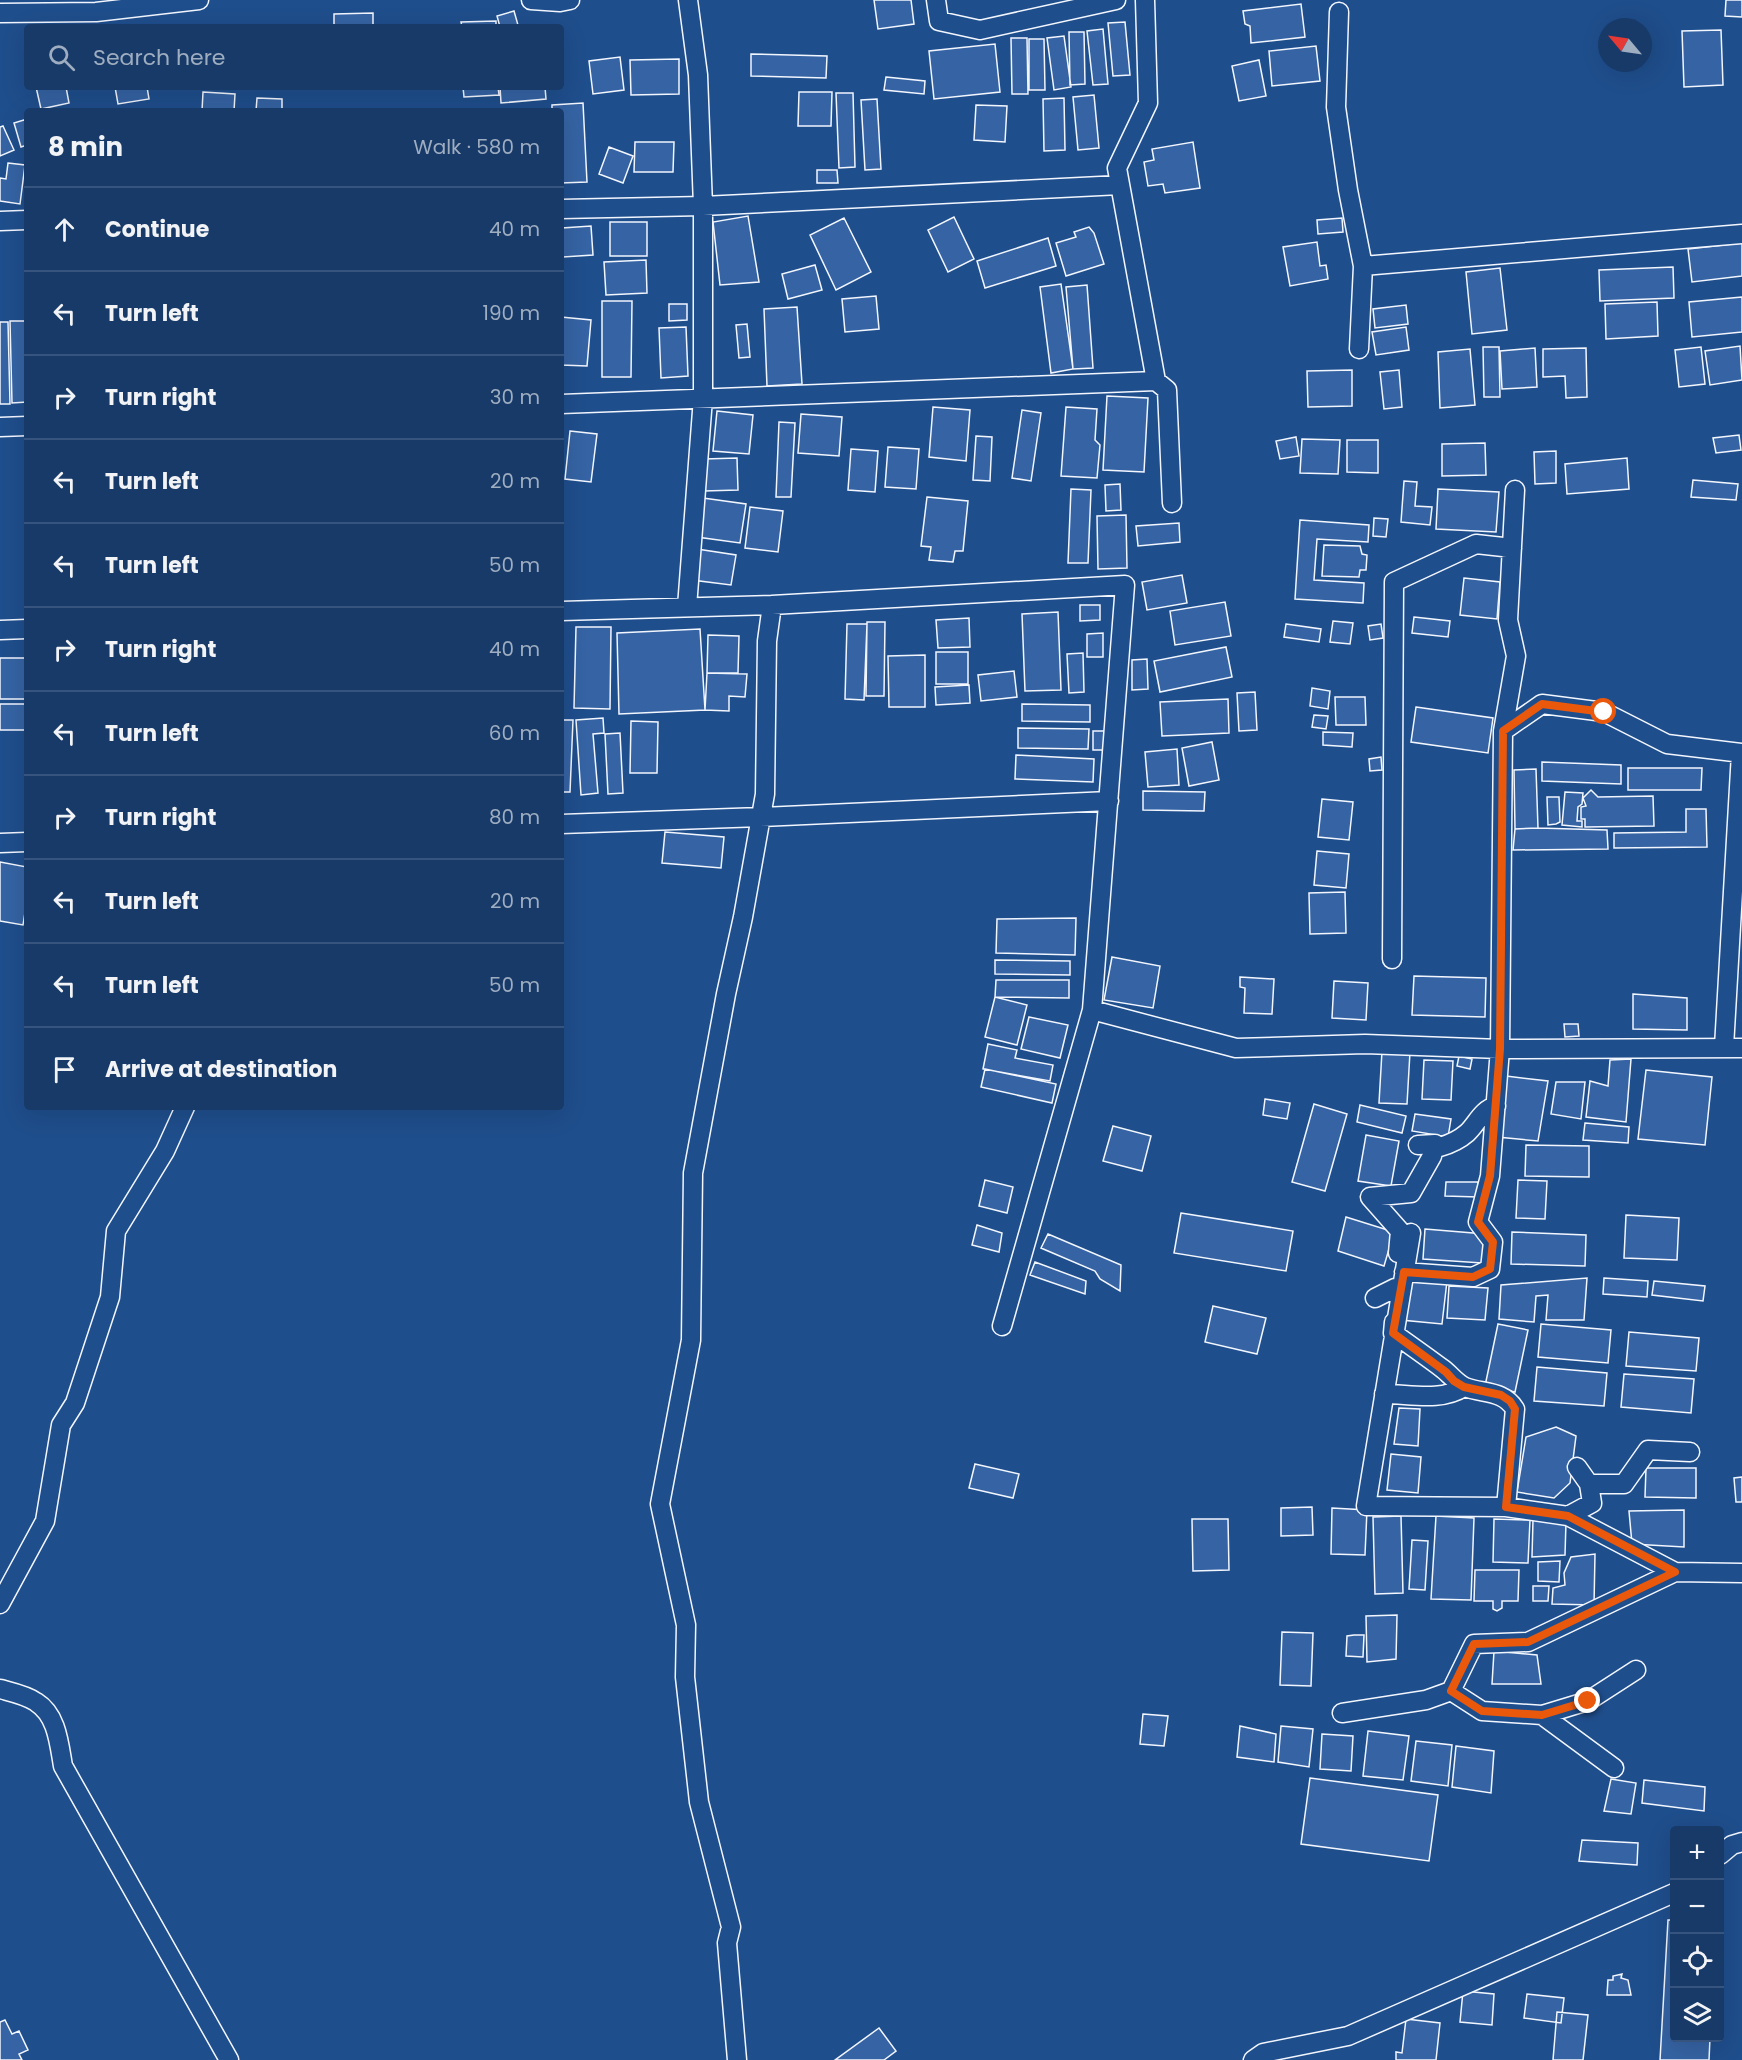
<!DOCTYPE html>
<html lang="en">
<head>
<meta charset="utf-8">
<style>
  body { margin:0; font-family:Poppins,sans-serif; background:#244571; color:#f1f3f6 }
  .controls { position:absolute; right:18px; bottom:18px; display:grid; overflow:hidden; border-radius:6px; box-shadow:0 6px 24px #0002 }
  .controls button { width:54px; height:54px; display:grid; place-items:center; padding:0; border:0; border-bottom:2px solid #36547d; background:#173a69; color:#f1f3f6; font:30px sans-serif }
  .compass { position:absolute; left:1598px; top:18px; width:54px; height:54px; border-radius:50%; background:#173a69; box-shadow:0 6px 24px #0002; rotate:299deg }
  .stop { position:absolute; width:18px; height:18px; margin:-14px; border:4px solid #ea580c; border-radius:50%; background:#fff }
  .stop.end { background:#ea580c; border-color:#fff; box-shadow:0 2px 6px #0008 }
  .list { margin:0; padding:0; list-style:none }
  h2 { display:flex; justify-content:space-between; align-items:center; height:78px; margin:0; padding:0 24px; font-size:26px }
  h2 small { font-size:20px; font-weight:400; color:#9eadc0 }
  .list li { display:grid; grid-template-columns:39px 1fr auto; gap:18px; align-items:center; box-sizing:border-box; height:84px; padding:0 24px; border-top:2px solid #36547d }
  .list b { display:block; font-size:22px; white-space:nowrap }
  .list em { font-size:20px; font-style:normal; color:#9eadc0 }
  .icon { flex:none; width:33px; height:33px; fill:none; stroke:currentColor; stroke-width:2; stroke-linecap:round; stroke-linejoin:round }
  .map { position:relative; flex:none; width:1742px; height:2060px; overflow:hidden }
  .search { position:absolute; background:#173a69; box-shadow:0 6px 24px #0002; left:24px; top:24px; width:540px; height:66px; display:flex; align-items:center; gap:15px; box-sizing:border-box; padding:0 21px; border-radius:6px; color:#9eadc0; font-size:22px }
  .panel { position:absolute; background:#173a69; box-shadow:0 6px 24px #0002; left:24px; top:108px; width:540px; height:1002px; border-radius:6px }
  .map>svg:first-child { display:block }
  .building { fill:#3563a3; stroke:#f2f6ff; stroke-width:1.5 }
  .lines { fill:none; stroke-linecap:round; stroke-linejoin:round }
  .minor-casing { stroke:#f2f6ff; stroke-width:21 }
  .minor { stroke:#1f4e8c; stroke-width:18 }
  .route { stroke:#ea580c; stroke-width:8 }
</style>
</head>
<body>
<div class="map">
<svg width="1742" height="2060" viewBox="0 0 1742 2060">
  <rect width="100%" height="100%" fill="#1f4e8c"/>
  <!-- building -->
  <path class="building" d="M874 0H911L914 24 878 29Z
    M1726 0H1742V17L1725 16Z
    M1301 4 1305 37 1251 43 1250 26 1245 24 1243 11Z
    M514 11 518 25 500 27 497 16Z
    M373 13V27H334V14Z
    M496 21V27H462L461 22Z
    M1125 22 1130 75 1113 76 1108 23Z
    M1103 29 1108 84 1093 85 1087 31Z
    M1721 30 1723 85 1684 87 1682 31Z
    M1069 32H1084L1085 84 1070 85Z
    M1064 36 1071 87 1054 90 1047 38Z
    M1011 38H1027L1028 94H1012Z
    M1029 39H1044L1045 90H1029Z
    M995 44 1000 92 934 99 929 51Z
    M1316 46 1320 81 1272 86 1269 51Z
    M751 54 827 56 826 78 751 76Z
    M620 57 624 90 593 94 589 61Z
    M679 59V94L631 95 630 60Z
    M1259 60 1266 96 1239 101 1232 66Z
    M886 77 925 81 924 94 884 90Z
    M36 87H66L69 103 41 109Z
    M115 87H147L149 99 118 104Z
    M205 87H237V88L205 89Z
    M463 87H498L499 95 464 97Z
    M500 87H545L546 99 501 103Z
    M203 92 235 94 234 111H202Z
    M799 92H832L831 126H798Z
    M836 93H853L855 167 839 168Z
    M1094 95 1099 148 1078 150 1073 97Z
    M257 98 282 99V111H256Z
    M1064 98 1065 150 1044 151 1043 99Z
    M877 99 881 169 865 170 861 100Z
    M583 103 587 182 561 183V111H552V105Z
    M976 105 1007 106 1005 142 974 140Z
    M27 119V145L21 147 14 123Z
    M3 126 14 150 0 156V127Z
    M635 142H674L673 172H634Z
    M1193 142 1200 188 1165 193 1163 184 1148 186 1144 162 1154 160 1152 149Z
    M609 147 633 156 623 183 599 174Z
    M8 163 25 165 20 204 0 201V178L6 179Z
    M817 170H837L838 183H817Z
    M748 216 759 282 720 285 713 222Z
    M954 217 974 259 948 272 928 230Z
    M844 218 871 272 836 290 810 235Z
    M1342 218 1343 232 1318 234 1317 220Z
    M610 222H647V256H610Z
    M591 226 593 255 563 257 562 228Z
    M1089 227 1094 233 1104 264 1066 276 1056 243 1076 237 1074 232Z
    M1048 238 1056 266 985 288 977 261Z
    M1317 242 1320 266 1326 265 1328 279 1290 286 1283 247Z
    M1742 243V276L1692 282 1688 249Z
    M646 260 647 293 606 295 604 262Z
    M815 265 822 290 788 299 782 274Z
    M1673 267 1674 298 1600 301 1599 270Z
    M1500 268 1507 330 1472 334 1466 272Z
    M1061 284 1073 369 1051 373 1040 287Z
    M1087 285 1093 368 1073 369 1066 287Z
    M876 296 879 329 845 332 842 299Z
    M1742 297V332L1692 337 1689 302Z
    M602 301H632L631 377H602Z
    M1657 302 1658 336 1606 339 1605 304Z
    M669 304H687V320L669 321Z
    M1406 305 1408 324 1375 328 1373 309Z
    M797 307 802 384 767 386 764 309Z
    M561 317 591 320 587 366 561 365Z
    M10 321H27V402L12 403Z
    M0 322H8L10 404H0Z
    M747 324 750 357 739 358 736 325Z
    M686 327 688 376 661 378 659 328Z
    M1406 327 1409 350 1376 355 1372 332Z
    M1740 346 1742 380 1710 385 1705 351Z
    M1483 347H1499L1500 397H1484Z
    M1701 347 1705 384 1679 387 1675 350Z
    M1535 348 1537 387 1502 389 1500 351Z
    M1586 348 1587 397 1566 398 1565 376 1543 377V349Z
    M1470 349 1475 405 1440 408 1438 352Z
    M1352 370V406L1308 407 1307 371Z
    M1399 370 1402 407 1384 409 1380 372Z
    M1107 396 1148 398 1144 472 1103 470Z
    M933 407 970 410 966 461 929 457Z
    M1066 407 1097 409 1095 440 1100 445 1097 478 1061 476Z
    M1022 410 1041 413 1031 481 1012 478Z
    M717 411 753 415 749 454 713 451Z
    M801 414 842 417 839 456 798 453Z
    M779 422 795 423 791 497H776Z
    M570 431 597 434 591 482 565 479Z
    M1739 435 1741 450 1716 453 1713 438Z
    M976 436 992 437 990 481 973 480Z
    M1296 437 1299 456 1280 459 1276 441Z
    M1302 439 1340 440 1338 474 1300 473Z
    M1347 440H1378V473L1347 472Z
    M1485 443 1486 475 1442 476V444Z
    M888 447 919 449 916 489 885 487Z
    M851 449 878 451 875 492 848 490Z
    M1556 451V483L1535 484 1534 452Z
    M737 458 738 490 704 491V459Z
    M1627 458 1629 489 1567 494 1565 464Z
    M1693 480 1738 484 1736 500 1691 497Z
    M1404 481 1417 482 1415 506 1432 507 1430 525 1401 522Z
    M1120 484 1121 510 1106 511 1105 485Z
    M1071 489 1091 490 1088 563H1068Z
    M1438 489 1499 492 1496 532 1436 529Z
    M927 497 968 501 963 551H955L953 562 929 560 931 547 921 546Z
    M703 498 746 504 740 543 697 537Z
    M750 507 783 511 778 552 745 548Z
    M1126 515 1127 568 1098 569 1097 516Z
    M1374 518 1388 519 1386 537 1373 536Z
    M1300 520 1369 525 1368 542 1317 539 1314 580 1364 583 1363 603 1295 599Z
    M1179 523 1180 542 1138 546 1136 526Z
    M1324 545 1360 546 1362 554 1367 555 1366 570H1360L1359 577 1322 576Z
    M697 549 736 555 731 585 692 580Z
    M1182 575 1187 603 1147 610 1142 582Z
    M1464 578 1500 582 1497 619 1460 615Z
    M1225 602 1231 636 1175 645 1170 611Z
    M1080 605H1100V620L1080 621Z
    M1058 612 1061 690 1025 691 1022 614Z
    M1414 617 1450 621 1448 637 1412 633Z
    M969 618 970 647 938 648 936 620Z
    M1333 621 1353 623 1350 644 1330 642Z
    M867 622H885L884 696H866Z
    M847 624H867L864 700 845 699Z
    M1286 624 1321 629 1319 642 1284 637Z
    M1381 624 1383 638 1370 640 1368 626Z
    M576 627H611L610 709 574 708Z
    M700 629 705 710 619 714 617 633Z
    M1103 633V657H1087V634Z
    M708 635 739 636 738 673H707Z
    M1226 647 1232 677 1160 692 1154 661Z
    M936 652H968V684H936Z
    M1083 653 1084 692 1069 693 1067 654Z
    M925 655V707H889L888 656Z
    M0 658H27V699H0Z
    M1147 659 1148 689 1132 690V660Z
    M1014 671 1017 697 981 701 978 675Z
    M707 673 747 674 745 697 729 696V711L705 710Z
    M969 685 970 703 936 705 935 687Z
    M1312 688 1330 691 1328 709 1310 706Z
    M1255 692 1257 730 1239 731 1237 693Z
    M1335 697H1365L1366 725H1336Z
    M1228 699 1229 733 1162 736 1160 702Z
    M0 704H27V730H0Z
    M1022 704 1090 705V722L1022 721Z
    M1416 707 1493 718 1488 753 1411 742Z
    M1314 715 1328 716 1326 729 1312 727Z
    M603 718 604 733 593 734 598 793 581 795 576 720Z
    M561 720H573L570 792H561Z
    M631 721 658 722 657 773H630Z
    M1018 728 1089 729 1088 749 1018 748Z
    M1093 731H1105L1104 750H1093Z
    M1323 732 1353 733 1352 747 1323 745Z
    M620 733 623 793 608 794 605 734Z
    M1212 742 1219 780 1189 786 1182 748Z
    M1177 749 1179 785 1148 787 1145 752Z
    M1016 755 1094 759 1093 782 1015 779Z
    M1381 757 1382 770 1370 771 1369 759Z
    M1542 762 1621 765V784L1542 781Z
    M1628 768H1702L1701 790H1628Z
    M1536 769 1538 828 1515 829 1514 770Z
    M1591 790 1598 797 1653 796 1654 826 1585 827V819H1581V807L1586 806 1583 798Z
    M1143 791 1205 792 1204 811 1143 810Z
    M1565 792 1583 793 1582 804 1578 807 1577 821H1582V827L1562 825Z
    M1547 797H1559L1560 822 1556 824 1548 825Z
    M1322 799 1353 802 1349 840 1318 837Z
    M1686 809H1706L1707 847 1614 848V833L1686 832Z
    M1538 828 1607 830 1608 849 1513 850 1515 829Z
    M665 832 724 837 721 868 662 863Z
    M1317 851 1349 854 1346 888 1314 885Z
    M0 862 27 867V900L23 925 0 921Z
    M1345 892 1346 933 1310 934 1309 893Z
    M1076 918 1075 955 996 953 997 919Z
    M1112 957 1160 966 1153 1008 1104 1000Z
    M995 960 1070 961V975L995 974Z
    M1414 976 1486 978 1485 1017 1412 1015Z
    M1240 977 1274 979 1272 1014 1244 1013 1245 988 1240 987Z
    M996 980H1069V998L995 997Z
    M1334 981 1368 983 1366 1020 1332 1018Z
    M1633 994 1687 998V1030L1633 1029Z
    M995 997 1027 1005 1017 1045 985 1037Z
    M1029 1017 1068 1025 1060 1058 1021 1049Z
    M1564 1024H1578L1579 1036 1565 1037Z
    M988 1044 1017 1050 1015 1058 1053 1065 1050 1081 983 1069Z
    M1382 1051 1410 1052 1407 1104 1379 1103Z
    M1459 1056 1472 1059 1470 1069 1457 1066Z
    M1631 1059 1626 1122 1586 1117 1590 1081 1608 1086 1610 1060Z
    M1424 1060 1453 1061 1451 1100 1422 1099Z
    M985 1069 1056 1084 1052 1103 981 1087Z
    M1646 1070 1712 1077 1705 1145 1638 1139Z
    M1506 1076 1548 1081 1538 1141 1497 1137Z
    M1556 1082H1585L1581 1119 1551 1114Z
    M1265 1099 1290 1103 1287 1119 1263 1115Z
    M1314 1104 1347 1114 1325 1191 1292 1182Z
    M1360 1105 1406 1116 1402 1133 1357 1122Z
    M1415 1114 1451 1119 1448 1137 1412 1131Z
    M1585 1123 1629 1127 1628 1143 1583 1140Z
    M1113 1126 1151 1136 1142 1171 1103 1161Z
    M1366 1135 1399 1141 1391 1186 1358 1181Z
    M1526 1145 1589 1146V1177L1525 1176Z
    M985 1180 1013 1187 1007 1213 979 1206Z
    M1518 1180 1547 1181 1545 1219 1516 1218Z
    M1446 1182H1478V1197L1445 1196Z
    M1181 1213 1293 1231 1286 1271 1174 1253Z
    M1626 1215 1679 1218 1677 1260 1624 1258Z
    M1346 1217 1394 1232 1384 1266 1338 1251Z
    M977 1225 1002 1233 999 1252 972 1245Z
    M1425 1229 1485 1234 1482 1263 1423 1259Z
    M1512 1232 1586 1235 1585 1266 1511 1264Z
    M1048 1234 1121 1265 1120 1291 1100 1279 1095 1271 1041 1248Z
    M1035 1262 1086 1281 1085 1294 1030 1275Z
    M1406 1277 1447 1281 1442 1324 1401 1320Z
    M1587 1278 1584 1320H1546L1548 1295 1536 1296 1534 1322 1499 1319 1501 1285Z
    M1604 1278 1648 1281 1647 1297 1603 1294Z
    M1654 1281 1705 1286 1703 1301 1652 1295Z
    M1449 1286 1488 1288 1485 1320 1447 1318Z
    M1213 1306 1266 1318 1257 1354 1205 1342Z
    M1498 1324 1528 1330 1515 1392 1485 1386Z
    M1541 1324 1611 1330 1608 1363 1538 1357Z
    M1629 1332 1699 1338 1696 1371 1626 1366Z
    M1537 1367 1607 1373 1604 1406 1534 1401Z
    M1624 1374 1694 1379 1691 1413 1621 1407Z
    M1399 1408 1420 1409 1418 1446 1394 1444Z
    M1556 1427 1576 1436 1570 1483 1554 1498 1517 1492 1526 1437Z
    M1391 1454 1421 1457 1418 1493 1387 1490Z
    M975 1464 1019 1474 1013 1498 969 1488Z
    M1646 1468H1696V1498L1645 1497Z
    M1742 1477V1502H1736L1734 1478Z
    M1312 1507 1313 1535 1281 1536V1508Z
    M1332 1508 1367 1510 1365 1555 1331 1554Z
    M1684 1510V1547L1632 1544 1629 1511Z
    M1401 1516 1403 1593 1375 1594 1373 1517Z
    M1436 1516 1474 1518 1471 1600 1431 1599Z
    M1192 1519H1228L1229 1570 1193 1571Z
    M1494 1519 1530 1520 1528 1563 1493 1562Z
    M1533 1520 1566 1522 1565 1555 1532 1557Z
    M1412 1540 1428 1541 1425 1590 1409 1589Z
    M1595 1554 1594 1605 1552 1604 1553 1588 1565 1585 1564 1573 1571 1557Z
    M1560 1561 1559 1582 1538 1581V1562Z
    M1475 1570H1519L1518 1601H1502V1608L1497 1611 1493 1609V1601H1474Z
    M1533 1586H1549L1548 1601H1533Z
    M1397 1615 1396 1659 1367 1662 1366 1616Z
    M1282 1632 1313 1633 1311 1686 1280 1685Z
    M1354 1635H1364L1363 1657 1346 1656 1347 1636Z
    M1494 1651 1537 1655 1541 1684H1492Z
    M1143 1714 1168 1716 1164 1746 1140 1744Z
    M1240 1726 1276 1734 1274 1762 1237 1757Z
    M1281 1726 1313 1729 1309 1767 1278 1762Z
    M1368 1731 1409 1736 1403 1780 1363 1776Z
    M1322 1734 1353 1736 1351 1771 1320 1769Z
    M1416 1741 1452 1745 1448 1786 1411 1781Z
    M1456 1746 1494 1751 1491 1793 1452 1787Z
    M1310 1778 1438 1795 1429 1861 1301 1844Z
    M1611 1779 1636 1783 1631 1814 1604 1811Z
    M1644 1780 1705 1787 1704 1811 1642 1803Z
    M1582 1840 1638 1843 1637 1865 1579 1861Z
    M1668 1920H1674V2038H1710L1709 2060H1660Z
    M1622 1974 1621 1978 1628 1980 1631 1995H1607L1608 1980H1613V1976Z
    M1463 1991 1494 1994 1492 2025 1460 2022Z
    M1527 1994 1564 1998 1561 2023 1524 2018Z
    M1557 2012 1588 2015 1583 2060H1553Z
    M1406 2019 1440 2023 1436 2060H1396V2052L1402 2053Z
    M5 2020 12 2034 19 2031 28 2050 19 2054 22 2060H0V2022Z
    M879 2028 896 2051 884 2060H835Z"/>
  <g class="lines">
    <!-- minor casing -->
    <g class="minor-casing">
      <path id="minor" d="M531 0 560 2 570 0
        M936 0 939 21 980 30 1116 0
        M1339 12 1336 107 1348 190 1363 266 1359 349
        M0 13 96 12 199 0
        M561 209 703 206 1120 185
        M0 221 27 220
        M1363 266 1742 234
        M1156 381 1167 390 1172 503
        M561 404 1156 381 1117 168 1148 103 1145 0
        M0 427 27 426
        M1515 490 1508 620 1516 656 1503 731 1542 704 1604 712 1667 744 1742 753
        M772 605 1125 585 1092 1010 1002 1326
        M687 607 703 398V206L698 75 688 0
        M561 611 772 605 767 641 765 794 743 917 726 994 693 1173 691 1340 660 1504 686 1625 685 1677 699 1802 731 1927 727 1943 737 2060
        M0 630 27 629
        M561 824 761 817 1109 801
        M0 843 27 842
        M1392 959 1394 582 1476 544 1512 548
        M1092 1010 1236 1048 1365 1044 1500 1049 1742 1048
        M1724 1047 1741 753
        M1418 1145 1435 1144 1440 1147C1450 1144 1459 1140 1467 1133 1477 1124 1481 1110 1496 1106
        M1411 1233 1366 1506 1506 1507 1568 1516 1675 1572
        M1398 1253 1400 1231 1370 1197 1411 1193 1432 1156 1435 1144
        M1404 1272 1473 1277 1490 1269 1493 1242 1478 1222 1490 1176 1500 1049 1503 731
        M1375 1298 1395 1288
        M1394 1322 1393 1333C1410 1345 1427 1357 1443 1369 1451 1375 1456 1383 1465 1387 1484 1394 1503 1390 1515 1409L1506 1507
        M1384 1394C1410 1394 1441 1402 1464 1387
        M1589 1484H1624L1648 1450 1690 1452
        M1568 1516 1592 1503 1589 1484 1577 1467
        M0 1604 45 1521 61 1425 75 1403 110 1297 116 1231 165 1151 185 1107
        M0 1689C11 1692 26 1695 36 1702 57 1715 59 1743 63 1766L229 2060
        M1451 1691 1482 1711 1542 1715 1614 1768
        M1342 1713 1426 1700 1451 1691 1474 1644 1528 1642 1675 1572 1742 1573
        M1542 1715 1588 1701 1636 1670
        M1720 1855 1732 1845 1742 1842
        M1253 2060 1263 2053 1348 2036 1674 1893"/>
    </g>
    <!-- minor -->
    <use href="#minor" class="minor"/>
  </g>
  <g class="lines">
    <!-- route -->
    <path class="route" d="M1588 1701 1542 1715 1482 1711 1451 1691 1474 1644 1528 1642 1675 1572 1568 1516 1506 1507 1515 1409 1510 1401 1501 1395 1464 1387 1454 1381 1446 1372 1393 1333 1404 1272 1473 1277 1490 1269 1493 1242 1478 1222 1490 1176 1500 1049 1503 731 1542 704 1604 712"/>
  </g>
</svg>
<div class="controls">
<button>+</button>
<button>−</button>
<button><svg class="icon" aria-label="locate" viewBox="0 0 24 24"><circle cx="12" cy="12" r="6"/><path d="M12 2v4M12 18v4M2 12h4M18 12h4"/></svg></button>
<button><svg class="icon" aria-label="layers" viewBox="0 0 24 24"><path d="M12 4l9 5-9 5-9-5zM3 14l9 5 9-5"/></svg></button>
</div>
<svg class="compass" viewBox="-18 -18 36 36"><path d="M0-13l5 13h-10z" fill="#e53935"/><path d="M0 13l5-13h-10z" fill="#9eadc0"/></svg>
<div class="stop" style="left:1604px;top:712px"></div>
<div class="stop end" style="left:1588px;top:1701px"></div>
<div class="search"><svg class="icon" aria-label="search" viewBox="0 0 24 24"><circle cx="10" cy="10" r="6"/><path d="M15 15l6 6"/></svg>Search here</div>
<section class="panel">
<h2>8 min<small>Walk · 580 m</small></h2>
<ul class="list">
<li><svg class="icon" aria-label="ahead" viewBox="0 0 24 24"><path d="M12 20V5M6 11l6-6 6 6"/></svg><div><b>Continue</b></div><em>40 m</em></li>
<li><svg class="icon" aria-label="left" viewBox="0 0 24 24"><path d="M17 20v-9H6M10 6l-5 5 5 5"/></svg><div><b>Turn left</b></div><em>190 m</em></li>
<li><svg class="icon" aria-label="right" viewBox="0 0 24 24"><path d="M7 20v-9h11M14 6l5 5-5 5"/></svg><div><b>Turn right</b></div><em>30 m</em></li>
<li><svg class="icon" aria-label="left" viewBox="0 0 24 24"><path d="M17 20v-9H6M10 6l-5 5 5 5"/></svg><div><b>Turn left</b></div><em>20 m</em></li>
<li><svg class="icon" aria-label="left" viewBox="0 0 24 24"><path d="M17 20v-9H6M10 6l-5 5 5 5"/></svg><div><b>Turn left</b></div><em>50 m</em></li>
<li><svg class="icon" aria-label="right" viewBox="0 0 24 24"><path d="M7 20v-9h11M14 6l5 5-5 5"/></svg><div><b>Turn right</b></div><em>40 m</em></li>
<li><svg class="icon" aria-label="left" viewBox="0 0 24 24"><path d="M17 20v-9H6M10 6l-5 5 5 5"/></svg><div><b>Turn left</b></div><em>60 m</em></li>
<li><svg class="icon" aria-label="right" viewBox="0 0 24 24"><path d="M7 20v-9h11M14 6l5 5-5 5"/></svg><div><b>Turn right</b></div><em>80 m</em></li>
<li><svg class="icon" aria-label="left" viewBox="0 0 24 24"><path d="M17 20v-9H6M10 6l-5 5 5 5"/></svg><div><b>Turn left</b></div><em>20 m</em></li>
<li><svg class="icon" aria-label="left" viewBox="0 0 24 24"><path d="M17 20v-9H6M10 6l-5 5 5 5"/></svg><div><b>Turn left</b></div><em>50 m</em></li>
<li><svg class="icon" aria-label="arrive" viewBox="0 0 24 24"><path d="M6 21V4h12l-3 4 3 4H6"/></svg><div><b>Arrive at destination</b></div></li>
</ul>
</section>
</div>
</body>
</html>
